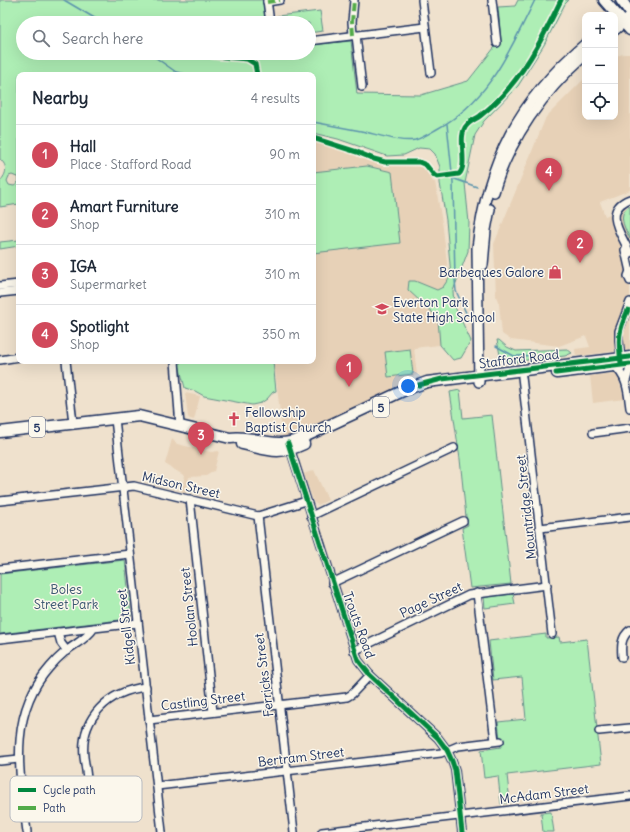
<!DOCTYPE html>
<meta charset="utf-8">
<style>
body{margin:0;font-family:Delius,sans-serif;background:#f2f2f3;color:#1f2937}
.controls{position:absolute;right:12px;top:12px;display:grid;overflow:hidden;border-radius:8px;box-shadow:0 4px 16px #0002}
.controls button{width:36px;height:36px;display:grid;place-items:center;padding:0;border:0;border-bottom:1px solid #e0e1e3;background:#fff;color:#1f2937;font:20px sans-serif}
.you{position:absolute;left:408px;top:386px;width:14px;height:14px;margin:-10px;border:3px solid #fff;border-radius:50%;background:#1a73e8;box-shadow:0 0 0 6px #1a73e833}
.badge{display:grid;place-items:center;width:26px;height:26px;border-radius:50%;background:#d1495b;color:#fff;font-size:13px;font-weight:700}
.pin{position:absolute;translate:-50% -33px;filter:drop-shadow(0 1px 2px #0008)}
.pin::after{content:'';position:absolute;top:21px;width:14px;height:12px;background:inherit;clip-path:polygon(0 0,100% 0,50% 100%)}
.list{margin:0;padding:0;list-style:none}
h2{display:flex;justify-content:space-between;align-items:center;height:52px;margin:0;padding:0 16px;font-size:17px}
h2 small{font-size:13px;font-weight:400;color:#747a83}
.list li{display:grid;grid-template-columns:26px 1fr auto;gap:12px;align-items:center;box-sizing:border-box;height:60px;padding:0 16px;border-top:1px solid #e0e1e3}
.list b{display:block;font-size:15px;white-space:nowrap}
.list p{margin:0;font-size:13px;white-space:nowrap;color:#747a83}
.list em{font-size:13px;font-style:normal;color:#747a83}
.icon{flex:none;width:22px;height:22px;fill:none;stroke:currentColor;stroke-width:2;stroke-linecap:round;stroke-linejoin:round}
.map{position:relative;flex:none;width:630px;height:832px;overflow:hidden}
.search{position:absolute;background:#fff;box-shadow:0 4px 16px #0002;left:16px;top:16px;width:300px;height:44px;display:flex;align-items:center;gap:10px;box-sizing:border-box;padding:0 14px;border-radius:22px;color:#747a83;font-size:15px}
.panel{position:absolute;background:#fff;box-shadow:0 4px 16px #0002;left:16px;top:72px;width:300px;height:292px;border-radius:8px}
.map>svg:first-child{display:block}
.built{fill:#e7d1b7}
.green{fill:#aeeeb5;stroke:#648e8a;fill-rule:evenodd}
.lines{fill:none;stroke-linecap:round;stroke-linejoin:round}
.stream{stroke:#5c94ad;stroke-width:1.5}
.minor-casing{stroke:#1b2f5e;stroke-width:10}
.major-casing{stroke:#1b2f5e;stroke-width:12}
.highway-casing{stroke:#1b2f5e;stroke-width:13}
.minor{stroke:#fbf7ec;stroke-width:7}
.major{stroke:#fbf7ec;stroke-width:9}
.highway{stroke:#fbf7ec;stroke-width:10}
.quiet{stroke:#52ab49;stroke-width:4;stroke-dasharray:8 4;stroke-linecap:butt}
.cycleway-casing{stroke:#fbf7ec;stroke-width:8}
.cycleway{stroke:#00873e;stroke-width:5}
.labels{text-anchor:middle;dominant-baseline:central;stroke-width:3;stroke-linejoin:round;paint-order:stroke}
.shield{fill:#fbf7ec;stroke:#5e6b89;stroke-width:1}
.shield-label{font-size:12px;font-weight:bold;fill:#1b2f5e}
.poi-label{font-size:13px;fill:#1b2f5e;stroke:#fbf7ec;text-anchor:start}
.street-label{font-size:13px;fill:#1b2f5e;stroke:#fbf7ec}
.park-label{font-size:13px;fill:#38556f;stroke:#fbf7ec}
.key{fill:#fbf7ec;stroke:#b8bbc1;stroke-width:1}
.key-label{font-size:11px;fill:#1b2f5e}
</style>
<div class="map">
<svg width="630" height="832" viewBox="0 0 630 832">
<rect width="100%" height="100%" fill="#efe1cd"/>
<filter id="ink" filterUnits="userSpaceOnUse"><feTurbulence type="fractalNoise" baseFrequency=".025" numOctaves="2"/><feDisplacementMap in="SourceGraphic" scale="8" xChannelSelector="R" yChannelSelector="G"/><feConvolveMatrix kernelMatrix="1 2 1 2 8 2 1 2 1" color-interpolation-filters="sRGB"/></filter>
<g filter="url(#ink)">
<g class="built">
<path d="M 624,54 L 630,54 L 630,190 L 600,202 L 605,216 L 630,206 L 630,350 L 576,356 L 575,349 L 590,347 L 586,336 L 559,346 L 511,340 L 502,334 L 499,304 L 496,296 L 494,244 L 546,117 L 585,78 L 585,117 L 615,117 L 615,56 Z"/>
<path d="M 313,142 L 341,149 L 382,166 L 424,167 L 433,182 L 435,182 L 443,228 L 456,343 L 414,348 L 417,375 L 407,378 L 396,388 L 300,434 L 283,439 L 274,361 L 313,361 Z"/>
<path d="M 615,373 L 618,376 L 624,399 L 593,403 L 590,376 Z"/>
<path d="M 185,393 L 200,396 L 194,420 L 190,419 L 188,417 Z"/>
<path d="M 172,439 L 177,444 L 211,452 L 219,451 L 214,471 L 206,476 L 189,477 L 186,493 L 181,491 L 185,476 L 165,464 Z"/>
<path d="M 314,470 L 328,500 L 318,505 L 314,503 L 304,474 Z"/>
</g>
<g class="green">
<path d="M 0,0 L 263,0 L 266,23 L 23,23 L 23,53 L 309,53 L 309,45 L 351,41 L 357,94 L 421,95 L 468,81 L 498,43 L 501,41 L 498,7 L 515,6 L 518,0 L 569,0 L 565,4 L 544,45 L 518,86 L 484,121 L 475,135 L 465,183 L 469,223 L 468,251 L 453,291 L 454,305 L 471,341 L 461,358 L 453,360 L 440,345 L 438,319 L 433,313 L 408,290 L 409,281 L 415,281 L 437,290 L 443,287 L 451,275 L 446,220 L 440,183 L 440,167 L 435,154 L 430,149 L 419,148 L 404,155 L 387,156 L 338,139 L 313,133 L 313,75 L 19,75 L 19,204 L 0,207 L 0,181 C 7,174 8,166 0,159 ZM 12,175 L 17,177 C 19,181 18,184 14,186 L 9,185 L 7,181 L 9,176 Z"/>
<path d="M 320,11 L 323,31 L 309,33 L 309,23 L 278,23 L 277,16 Z"/>
<path d="M 367,166 L 392,172 L 400,243 L 313,253 L 313,172 Z"/>
<path d="M 630,206 L 630,239 C 625,228 616,214 630,206 Z"/>
<path d="M 19,240 L 19,246 L 0,249 L 0,242 Z"/>
<path d="M 497,340 L 499,340 L 507,347 L 516,351 L 567,349 L 572,353 L 565,356 L 527,360 L 511,363 L 501,360 Z"/>
<path d="M 410,349 L 413,374 L 388,377 L 385,352 Z"/>
<path d="M 178,361 L 273,361 L 276,391 L 273,392 L 267,399 L 261,403 L 252,405 L 204,396 L 195,391 L 185,388 Z"/>
<path d="M 460,390 L 463,418 L 492,415 L 511,584 L 470,588 L 462,528 L 468,525 L 466,517 L 460,459 L 450,392 Z"/>
<path d="M 125,560 L 131,616 L 128,619 L 0,634 L 0,574 Z"/>
<path d="M 513,594 L 515,604 L 485,608 L 484,597 Z"/>
<path d="M 546,634 L 546,638 L 559,637 L 560,642 L 587,639 L 601,764 L 507,775 L 510,802 L 501,804 L 498,776 L 484,778 L 481,750 L 501,747 L 498,722 L 526,719 L 522,677 L 493,680 L 489,641 Z"/>
<path d="M 551,812 L 554,832 L 543,832 L 541,813 Z"/>
</g>
<g class="lines">
<g class="stream">
<path d="M 64,0 L 103,23"/>
<path d="M 149,53 L 176,72 L 191,75"/>
<path d="M 313,122 C 329,125 345,128 361,131 C 376,134 401,143 415,140 C 422,138 430,133 437,129 C 489,101 510,50 535,0"/>
<path d="M 447,124 L 453,182 L 455,280 L 456,291 L 467,315"/>
<path d="M 452,178 L 477,187"/>
<path d="M 496,346 L 514,356 L 557,355"/>
</g>
<g class="minor-casing">
<g id="minor">
<path d="M 267,0 L 270,23"/>
<path d="M 422,0 L 431,73"/>
<path d="M 492,0 L 497,43"/>
<path d="M 267,2 L 280,0"/>
<path d="M 353,35 L 352,22 L 354,0"/>
<path d="M 356,35 L 362,87"/>
<path d="M 309,41 L 425,27"/>
<path d="M 630,199 C 601,210 622,235 630,253"/>
<path d="M 625,250 L 630,272"/>
<path d="M 630,271 L 628,276 L 630,281"/>
<path d="M 0,286 L 19,284"/>
<path d="M 0,293 L 19,291"/>
<path d="M 0,360 L 19,357"/>
<path d="M 66,361 L 73,423"/>
<path d="M 175,361 L 180,426"/>
<path d="M 621,361 L 619,340 L 619,331 L 630,302"/>
<path d="M 614,366 C 627,376 628,392 630,408"/>
<path d="M 522,377 L 552,634"/>
<path d="M 626,381 L 630,368"/>
<path d="M 115,419 L 162,832"/>
<path d="M 593,433 L 630,428"/>
<path d="M 289,445 L 358,660 L 370,675 L 438,738 L 447,750 L 452,761 L 455,770 L 462,832"/>
<path d="M 190,499 L 213,712"/>
<path d="M 0,501 L 134,486 L 258,516 L 306,501"/>
<path d="M 258,516 L 294,832"/>
<path d="M 311,516 L 454,448"/>
<path d="M 540,528 L 630,517"/>
<path d="M 0,569 L 130,554"/>
<path d="M 332,583 L 463,521"/>
<path d="M 477,593 L 495,741"/>
<path d="M 58,632 L 61,643 L 67,651"/>
<path d="M 0,639 L 94,628"/>
<path d="M 354,651 L 469,595 L 547,585"/>
<path d="M 622,657 C 621,646 621,637 630,630"/>
<path d="M 149,720 L 347,697 L 352,694 L 370,675"/>
<path d="M 599,731 L 630,728"/>
<path d="M 0,761 L 19,759"/>
<path d="M 157,786 L 441,753 L 458,746 L 500,741"/>
<path d="M 24,802 L 80,795 L 85,794 C 90,787 85,766 84,757 C 80,718 108,691 146,687"/>
<path d="M 27,832 C 20,775 7,716 49,668 C 54,662 60,656 66,651 C 76,643 87,639 94,628 L 138,623"/>
<path d="M 322,832 L 630,796"/>
</g>
</g>
<g class="major-casing">
<g id="major">
<path d="M 615,30 L 630,17"/>
<path d="M 494,192 C 509,139 544,91 585,55"/>
<path d="M 483,265 L 486,230 L 490,209"/>
<path d="M 479,382 L 477,248 C 487,161 519,100 585,44"/>
</g>
</g>
<g class="highway-casing">
<g id="highway">
<path d="M 604,0 L 630,30"/>
<path d="M 621,0 L 630,12"/>
<path d="M 557,373 L 630,364"/>
<path d="M 0,432 L 139,416 L 230,438 C 256,434 272,451 302,438 L 405,390 L 427,382 L 630,357"/>
<path d="M 242,444 C 268,450 279,456 304,444"/>
</g>
</g>
<use href="#minor" class="minor"/>
<use href="#major" class="major"/>
<use href="#highway" class="highway"/>
<g class="quiet">
<path d="M 267,2 L 280,0"/>
<path d="M 353,35 L 352,22 L 354,0"/>
</g>
<g class="cycleway-casing">
<g id="cycleway">
<path d="M 205,53 L 213,56 L 247,59 L 255,64 L 257,75"/>
<path d="M 313,138 L 357,152 L 374,159 L 385,162 L 419,162 L 426,165 L 434,175 L 437,177 L 459,174 C 469,165 456,136 467,125 C 470,121 476,119 480,116 C 490,108 500,99 508,89 C 531,62 546,31 561,0"/>
<path d="M 621,363 C 618,339 618,332 628,310"/>
<path d="M 556,373 L 630,364"/>
<path d="M 411,387 L 442,379 L 630,357"/>
<path d="M 288,443 L 358,660 L 370,675 L 438,738 L 447,750 L 452,761 L 455,770 L 462,832"/>
</g>
</g>
<use href="#cycleway" class="cycleway"/>
</g>
</g>
<defs>
<g id="shop-bare" transform="scale(1.08)"><path d="M-5-2.5h2.3a2.7 3.5 0 0 1 5.4 0H5L5.5 6h-11ZM-1.5-2.5h3a1.5 2.3 0 0 0-3 0Z" fill="#d1495b" stroke="#fbf7ec" stroke-width="2.5" paint-order="stroke"/></g>
<g id="school-bare" transform="scale(1.08)"><path d="M0-5L7-2L0 1L-7-2ZM-4 1L0 2.5L4 1V4Q0 6-4 4Z" fill="#d1495b" stroke="#fbf7ec" stroke-width="2.5" paint-order="stroke"/></g>
<g id="church-bare" transform="scale(1.08)"><path d="M-1.2-6h2.4v3.5h3.3v2.4h-3.3V6h-2.4V-.1h-3.3v-2.4h3.3Z" fill="#d1495b" stroke="#fbf7ec" stroke-width="2.5" paint-order="stroke"/></g>
</defs>
<g fill-rule="evenodd">
<use href="#shop-bare" x="555" y="272"/>
<use href="#school-bare" x="382" y="309"/>
<use href="#church-bare" x="234" y="419"/>
</g>
<g class="labels">
<g class="shield">
<rect x="373" y="397" width="16" height="20" rx="3"/>
<rect x="29" y="417" width="16" height="20" rx="3"/>
</g>
<g class="shield-label">
<text x="381" y="407">5</text>
<text x="37" y="427">5</text>
</g>
<g class="poi-label">
<text x="544" y="272" text-anchor="end">Barbeques Galore</text>
<text x="393" y="302">Everton Park<tspan x="393" dy="15">State High School</tspan></text>
<text x="245" y="412">Fellowship<tspan x="245" dy="15">Baptist Church</tspan></text>
</g>
<g class="street-label">
<text transform="translate(519 359) rotate(-7)">Stafford Road</text>
<text transform="translate(181 485) rotate(13)">Midson Street</text>
<text transform="translate(526 507) rotate(-96)">Mountridge Street</text>
<text transform="translate(431 600) rotate(-25)">Page Street</text>
<text transform="translate(189 607) rotate(-96)">Hoolan Street</text>
<text transform="translate(359 625) rotate(70)">Trouts Road</text>
<text transform="translate(126 627) rotate(-97)">Kidgell Street</text>
<text transform="translate(264 675) rotate(-97)">Ferricks Street</text>
<text transform="translate(203 701) rotate(-7)">Castling Street</text>
<text transform="translate(301 757) rotate(-7)">Bertram Street</text>
<text transform="translate(544 794) rotate(-7)">McAdam Street</text>
</g>
<g class="park-label">
<text x="66" y="589">Boles<tspan x="66" dy="15">Street Park</tspan></text>
</g>
</g>
<rect x="10" y="776" width="132" height="46" rx="6" class="key"/>
<rect x="18" y="788" width="18" height="4" fill="#00873e"/>
<rect x="18" y="806" width="18" height="4" fill="#52ab49"/>
<g class="key-label">
<text x="43" y="794">Cycle path</text>
<text x="43" y="812">Path</text>
</g>
</svg>
<div class="controls">
<button>+</button>
<button>−</button>
<button><svg class="icon" aria-label="locate" viewBox="0 0 24 24"><circle cx="12" cy="12" r="6"/><path d="M12 2v4M12 18v4M2 12h4M18 12h4"/></svg></button>
</div>
<div class="you"></div>
<div class="pin badge" style="left:349px;top:387px">1</div>
<div class="pin badge" style="left:580px;top:263px">2</div>
<div class="pin badge" style="left:201px;top:455px">3</div>
<div class="pin badge" style="left:549px;top:191px">4</div>
<div class="search"><svg class="icon" aria-label="search" viewBox="0 0 24 24"><circle cx="10" cy="10" r="6"/><path d="M15 15l6 6"/></svg>Search here</div>
<section class="panel">
<h2>Nearby<small>4 results</small></h2>
<ul class="list">
<li><span class="badge">1</span><div><b>Hall</b><p>Place · Stafford Road</p></div><em>90 m</em></li>
<li><span class="badge">2</span><div><b>Amart Furniture</b><p>Shop</p></div><em>310 m</em></li>
<li><span class="badge">3</span><div><b>IGA</b><p>Supermarket</p></div><em>310 m</em></li>
<li><span class="badge">4</span><div><b>Spotlight</b><p>Shop</p></div><em>350 m</em></li>
</ul>
</section>
</div>
